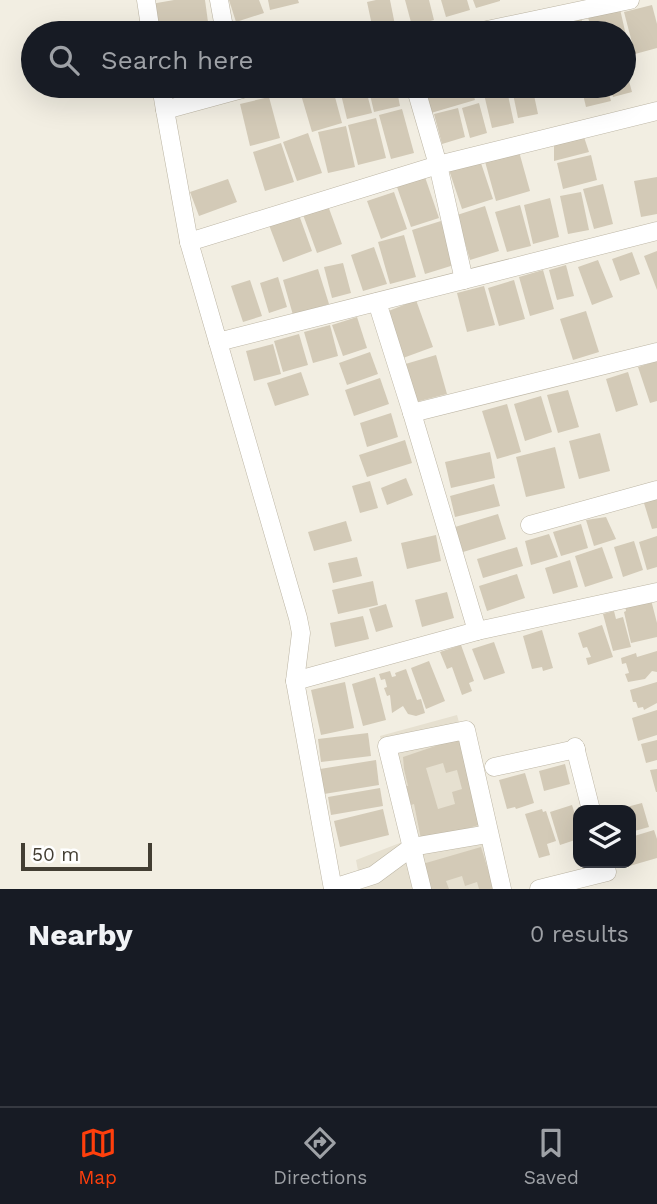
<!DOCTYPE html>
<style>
body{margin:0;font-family:"Work Sans",sans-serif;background:#20242c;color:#f1f3f6}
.controls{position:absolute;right:21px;bottom:21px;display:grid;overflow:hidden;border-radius:14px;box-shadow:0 7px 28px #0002}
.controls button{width:63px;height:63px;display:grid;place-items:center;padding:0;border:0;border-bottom:2px solid #363941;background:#171b24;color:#f1f3f6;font:35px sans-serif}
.scale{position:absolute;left:21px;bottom:18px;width:131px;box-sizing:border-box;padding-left:7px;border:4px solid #433e33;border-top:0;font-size:19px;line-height:24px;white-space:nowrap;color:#433e33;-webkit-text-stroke:5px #fff;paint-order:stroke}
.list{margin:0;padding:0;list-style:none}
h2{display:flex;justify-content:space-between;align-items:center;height:91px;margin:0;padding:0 28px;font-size:30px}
h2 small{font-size:23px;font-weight:400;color:#9ea1a6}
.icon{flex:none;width:38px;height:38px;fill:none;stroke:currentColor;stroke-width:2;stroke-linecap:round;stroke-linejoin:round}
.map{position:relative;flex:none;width:657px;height:889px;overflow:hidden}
.search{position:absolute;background:#171b24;box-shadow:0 7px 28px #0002;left:21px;right:21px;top:21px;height:77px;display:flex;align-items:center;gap:18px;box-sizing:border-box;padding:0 24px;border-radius:38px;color:#9ea1a6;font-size:26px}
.sheet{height:217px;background:#171b24}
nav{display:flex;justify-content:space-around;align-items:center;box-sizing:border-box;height:98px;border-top:2px solid #363941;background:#171b24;font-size:19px;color:#9ea1a6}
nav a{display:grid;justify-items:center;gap:4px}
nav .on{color:#ff3f0c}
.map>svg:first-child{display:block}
.residential{fill:#e6e0d0}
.building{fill:#d3cab7;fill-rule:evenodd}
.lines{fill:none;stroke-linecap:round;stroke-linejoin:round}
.minor-casing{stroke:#bdb6a5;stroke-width:19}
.minor{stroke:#fff;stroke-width:18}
</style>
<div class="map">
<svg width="657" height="889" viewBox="0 0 657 889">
<rect width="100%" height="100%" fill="#f2eee2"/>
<path class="residential" d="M 457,715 L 505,889 L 354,889 L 361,886 L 356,860 L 405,841 L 380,736 Z"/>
<g class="building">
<path d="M 174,0 L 205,0 L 208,22 L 155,30 L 151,4 Z"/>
<path d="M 229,0 L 259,0 L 264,13 L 236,22 Z"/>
<path d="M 268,0 L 298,0 L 299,3 L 270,10 Z"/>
<path d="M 376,0 L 390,0 L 395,25 L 373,30 L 367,2 Z"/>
<path d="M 405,0 L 429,0 L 434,20 L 412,26 Z"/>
<path d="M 441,0 L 467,0 L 470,10 L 446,17 Z"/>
<path d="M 473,0 L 500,0 L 500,1 L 476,8 Z"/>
<path d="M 652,5 L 657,24 L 657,48 L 635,54 L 624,12 Z"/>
<path d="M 620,9 L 627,40 L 624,41 L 624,33 L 592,33 L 588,17 Z"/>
<path d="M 580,13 L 585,33 L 562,33 L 558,19 Z"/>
<path d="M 549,23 L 552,33 L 527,33 L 526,29 Z"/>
<path d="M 624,63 L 632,92 L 613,97 L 610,86 L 624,86 Z"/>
<path d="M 305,86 L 332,86 L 342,123 L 312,132 L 299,88 Z"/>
<path d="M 339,86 L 365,86 L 372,113 L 347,119 Z"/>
<path d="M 368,86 L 396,86 L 400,106 L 374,112 Z"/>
<path d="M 427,86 L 471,86 L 475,100 L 431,113 L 424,87 Z"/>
<path d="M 506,86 L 514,123 L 492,128 L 483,90 Z"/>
<path d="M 525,86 L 532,86 L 538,114 L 518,118 L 512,89 Z"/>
<path d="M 581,86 L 607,86 L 611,101 L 586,107 Z"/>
<path d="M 269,97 L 280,138 L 250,146 L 240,104 Z"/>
<path d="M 479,103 L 487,133 L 470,138 L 462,108 Z"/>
<path d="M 458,108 L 465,137 L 442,144 L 434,114 Z"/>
<path d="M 402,109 L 414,153 L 391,159 L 379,115 Z"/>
<path d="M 376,118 L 386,158 L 358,165 L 348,125 Z"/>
<path d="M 346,126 L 355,167 L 328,173 L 318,132 Z"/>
<path d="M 308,133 L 322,173 L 297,181 L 283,142 Z"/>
<path d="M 583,134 L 589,152 L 554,161 L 554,144 Z"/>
<path d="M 281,143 L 294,182 L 265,191 L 253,152 Z"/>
<path d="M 518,148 L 530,191 L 496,201 L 484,158 Z"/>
<path d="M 591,155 L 597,180 L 563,189 L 557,163 Z"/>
<path d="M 480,160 L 493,199 L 462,209 L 449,170 Z"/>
<path d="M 425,177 L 439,218 L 411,227 L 397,187 Z"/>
<path d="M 657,177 L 657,214 L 641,217 L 634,181 Z"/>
<path d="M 228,179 L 237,202 L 199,216 L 190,192 Z"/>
<path d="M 603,184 L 613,224 L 594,229 L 583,189 Z"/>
<path d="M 394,192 L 407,229 L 381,239 L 367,201 Z"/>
<path d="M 581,192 L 589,230 L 568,234 L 560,196 Z"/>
<path d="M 550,198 L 559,237 L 533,244 L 524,205 Z"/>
<path d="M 327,203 L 342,244 L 317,253 L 302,212 Z"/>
<path d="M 520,205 L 531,246 L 507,252 L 495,212 Z"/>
<path d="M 485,206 L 499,251 L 470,260 L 457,215 Z"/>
<path d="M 299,215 L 312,251 L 283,262 L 269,225 Z"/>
<path d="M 441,221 L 454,265 L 425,274 L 412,230 Z"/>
<path d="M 404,235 L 416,277 L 390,284 L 378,242 Z"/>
<path d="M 374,247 L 387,284 L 363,291 L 351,255 Z"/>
<path d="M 657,251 L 657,290 L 644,256 Z"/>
<path d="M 632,252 L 640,274 L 620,281 L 612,259 Z"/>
<path d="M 598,260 L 613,297 L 592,305 L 578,267 Z"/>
<path d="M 343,263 L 351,293 L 332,298 L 324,267 Z"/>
<path d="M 566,265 L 574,296 L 557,300 L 549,270 Z"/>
<path d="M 318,269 L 329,304 L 293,315 L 283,280 Z"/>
<path d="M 543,270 L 554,309 L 530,316 L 519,277 Z"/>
<path d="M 278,277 L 287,307 L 269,313 L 260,283 Z"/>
<path d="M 250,280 L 262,316 L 243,322 L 231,286 Z"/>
<path d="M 514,280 L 525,319 L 499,326 L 488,288 Z"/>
<path d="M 484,286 L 495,325 L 467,332 L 457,293 Z"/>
<path d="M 416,300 L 433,347 L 403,358 L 386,312 Z"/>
<path d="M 586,311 L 599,352 L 573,360 L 560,319 Z"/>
<path d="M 357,317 L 367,348 L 343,356 L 332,325 Z"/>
<path d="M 330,325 L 338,356 L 313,363 L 304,332 Z"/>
<path d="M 299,334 L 308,365 L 283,372 L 274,341 Z"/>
<path d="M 273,344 L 281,374 L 254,381 L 246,351 Z"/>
<path d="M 370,352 L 378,374 L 347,385 L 339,363 Z"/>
<path d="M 436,355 L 447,394 L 412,403 L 402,365 Z"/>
<path d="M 657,361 L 657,401 L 650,403 L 638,367 Z"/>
<path d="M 301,372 L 309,395 L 275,406 L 267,383 Z"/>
<path d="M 628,372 L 638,405 L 616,412 L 606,379 Z"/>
<path d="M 380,378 L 389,404 L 354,416 L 345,390 Z"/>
<path d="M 568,390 L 579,427 L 558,433 L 547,395 Z"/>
<path d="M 541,396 L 552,432 L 525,441 L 514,404 Z"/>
<path d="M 507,404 L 521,452 L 497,459 L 482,411 Z"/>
<path d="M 391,413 L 398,437 L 367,447 L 360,423 Z"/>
<path d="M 600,433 L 610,471 L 579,479 L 569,441 Z"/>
<path d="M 405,440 L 412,463 L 367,477 L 359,455 Z"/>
<path d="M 555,447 L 565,488 L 526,497 L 516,457 Z"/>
<path d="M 490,452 L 495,478 L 451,488 L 445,462 Z"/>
<path d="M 406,478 L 413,495 L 387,505 L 381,488 Z"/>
<path d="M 370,481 L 378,508 L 360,513 L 352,486 Z"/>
<path d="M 494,484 L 500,506 L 455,517 L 450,496 Z"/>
<path d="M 657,497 L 657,528 L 652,529 L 643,500 Z"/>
<path d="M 498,514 L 506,539 L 463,552 L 455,527 Z"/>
<path d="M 606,517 L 616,539 L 594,546 L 586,520 Z"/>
<path d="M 346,521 L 352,541 L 314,551 L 308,532 Z"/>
<path d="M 581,524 L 588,548 L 561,556 L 553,532 Z"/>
<path d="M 549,534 L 558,557 L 531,565 L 525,541 Z"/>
<path d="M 436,535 L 441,561 L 407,569 L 401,543 Z"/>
<path d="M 657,536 L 657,567 L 647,570 L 639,542 Z"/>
<path d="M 634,541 L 643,570 L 623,577 L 614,547 Z"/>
<path d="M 517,547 L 523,566 L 483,578 L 477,559 Z"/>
<path d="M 602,547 L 613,578 L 585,587 L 575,556 Z"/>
<path d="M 357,557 L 362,576 L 333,583 L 328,563 Z"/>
<path d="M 570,560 L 578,587 L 553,594 L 545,568 Z"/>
<path d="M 517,574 L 525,598 L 487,611 L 479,586 Z"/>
<path d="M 373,581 L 378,605 L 338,614 L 332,590 Z"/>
<path d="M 447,592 L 454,618 L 422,627 L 415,600 Z"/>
<path d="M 650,596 L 657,623 L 657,637 L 631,643 L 624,612 L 626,611 L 625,605 Z"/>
<path d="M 386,604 L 393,627 L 376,632 L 369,609 Z"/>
<path d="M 614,611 L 616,619 L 623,617 L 631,647 L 613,651 L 603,614 Z"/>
<path d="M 363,616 L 369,639 L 335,647 L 330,623 Z"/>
<path d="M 602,625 L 613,657 L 588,665 L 586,658 L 591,657 L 587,647 L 583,648 L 578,633 Z"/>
<path d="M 542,630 L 553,668 L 543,671 L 542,667 L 532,669 L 523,636 Z"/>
<path d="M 494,642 L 505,673 L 484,680 L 472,649 Z"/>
<path d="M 461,645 L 474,681 L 469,683 L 472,691 L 462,695 L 452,667 L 447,669 L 440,652 Z"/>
<path d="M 657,651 L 657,672 L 652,671 L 645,679 L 628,682 L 625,674 L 629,673 L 626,663 L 622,664 L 621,658 L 636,653 L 637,657 Z"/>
<path d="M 429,661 L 445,701 L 426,709 L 411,668 Z"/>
<path d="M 406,669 L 417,700 L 421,699 L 425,713 L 416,716 L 408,714 L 403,706 L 392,713 L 390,695 L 387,696 L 384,688 L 387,687 L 385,679 L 381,680 L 379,674 L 390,671 L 392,677 L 396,676 L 395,673 Z"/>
<path d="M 375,677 L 386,720 L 363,726 L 352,684 Z"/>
<path d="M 345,682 L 354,728 L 321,735 L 311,690 Z"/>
<path d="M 657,682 L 657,703 L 644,710 L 643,707 L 638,708 L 636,702 L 633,702 L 630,690 Z"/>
<path d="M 657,710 L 657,735 L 638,741 L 632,718 Z"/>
<path d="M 368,733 L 371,756 L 321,762 L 318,739 Z"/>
<path d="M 459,738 L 482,824 L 439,837 L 421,839 L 414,804 L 411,805 L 406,786 L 408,786 L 404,769 L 403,757 ZM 443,763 L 446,773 L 457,770 L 462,789 L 452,792 L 455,804 L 438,809 L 426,768 Z"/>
<path d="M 657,740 L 657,760 L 646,763 L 641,744 Z"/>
<path d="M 376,760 L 379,785 L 324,794 L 320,769 Z"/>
<path d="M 565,764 L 570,784 L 544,791 L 539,771 Z"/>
<path d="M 657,769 L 657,792 L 656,792 L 650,770 Z"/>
<path d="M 525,773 L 534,803 L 516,809 L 515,807 L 507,809 L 499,780 Z"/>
<path d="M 380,788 L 383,806 L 331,815 L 328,797 Z"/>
<path d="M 642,803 L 649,827 L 631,832 L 631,810 L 619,809 Z"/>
<path d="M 572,805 L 578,824 L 578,839 L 560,845 L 550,812 Z"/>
<path d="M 383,809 L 389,835 L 340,847 L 334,821 Z"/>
<path d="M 542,809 L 543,812 L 546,811 L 556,841 L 547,844 L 550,855 L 539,858 L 525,814 Z"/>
<path d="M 654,830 L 657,839 L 657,858 L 626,867 L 624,863 L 631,863 L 631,837 Z"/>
<path d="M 481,847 L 494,889 L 479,889 L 477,882 L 465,886 L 462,876 L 446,881 L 449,889 L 424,889 L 419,865 Z"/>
</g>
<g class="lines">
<g class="minor-casing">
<g id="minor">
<path d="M 146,0 L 151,33"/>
<path d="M 219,0 L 225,33"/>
<path d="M 473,33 L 630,0"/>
<path d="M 161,86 L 165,110 L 253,86"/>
<path d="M 415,86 L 438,165 L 464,280"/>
<path d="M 165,110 L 189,242 L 218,342 L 657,231"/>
<path d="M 189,242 L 438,165 L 657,111"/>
<path d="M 377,302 L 412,413"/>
<path d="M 218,342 L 298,618 L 301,633 L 295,681 L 333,889"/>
<path d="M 657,352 L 412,413 L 477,631 L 657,592"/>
<path d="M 530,525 L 657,490"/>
<path d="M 295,681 L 477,631"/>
<path d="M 575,747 L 591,810"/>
<path d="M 494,767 L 576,749"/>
<path d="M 333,888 L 374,875 L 412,847 L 488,834"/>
<path d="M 422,889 L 387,746 L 466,730 L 502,889"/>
<path d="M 539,889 L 607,872"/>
</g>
</g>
<use href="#minor" class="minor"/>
</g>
</svg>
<div class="controls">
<button><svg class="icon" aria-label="layers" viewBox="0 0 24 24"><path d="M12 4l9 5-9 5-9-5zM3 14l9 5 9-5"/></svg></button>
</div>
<div class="scale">50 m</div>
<div class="search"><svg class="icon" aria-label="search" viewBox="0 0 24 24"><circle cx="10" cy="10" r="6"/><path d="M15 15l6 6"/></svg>Search here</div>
</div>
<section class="sheet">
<h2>Nearby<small>0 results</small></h2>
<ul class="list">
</ul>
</section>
<nav>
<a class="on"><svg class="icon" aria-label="map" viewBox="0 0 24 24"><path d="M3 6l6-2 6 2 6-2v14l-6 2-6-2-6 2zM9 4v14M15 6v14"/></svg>Map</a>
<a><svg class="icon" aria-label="directions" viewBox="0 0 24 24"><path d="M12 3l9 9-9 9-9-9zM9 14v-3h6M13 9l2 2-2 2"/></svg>Directions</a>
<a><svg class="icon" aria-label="saved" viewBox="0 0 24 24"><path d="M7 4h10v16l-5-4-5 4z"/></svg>Saved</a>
</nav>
